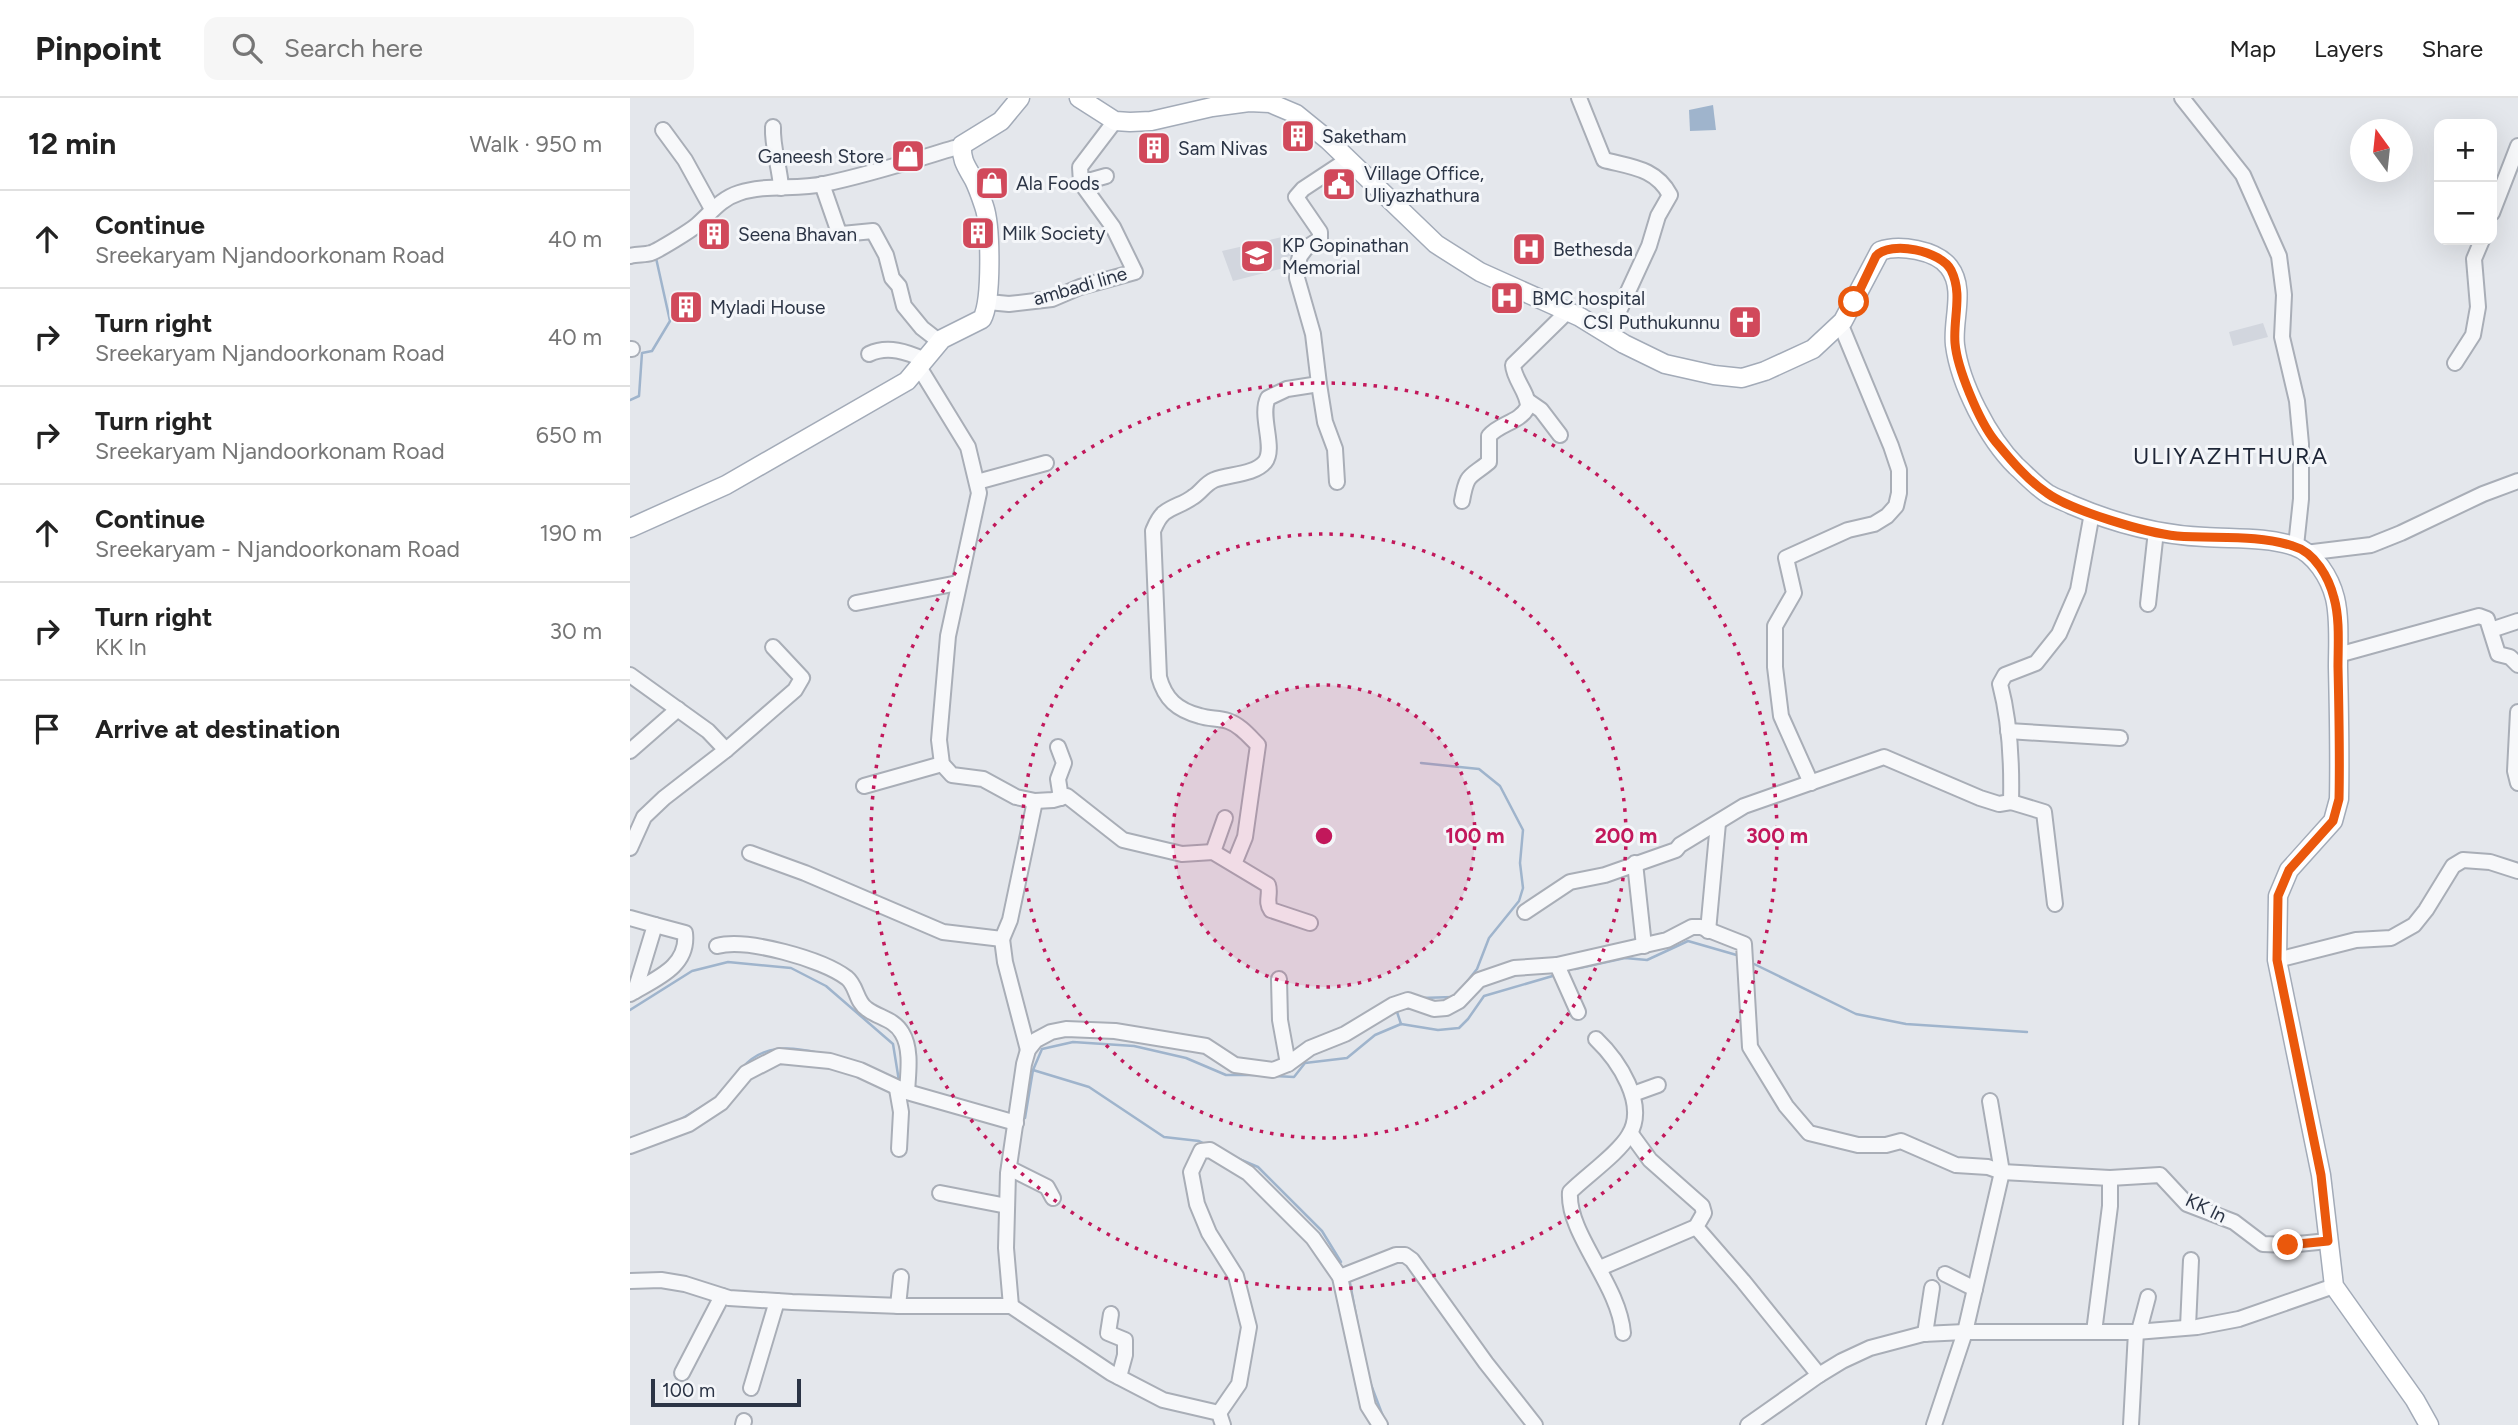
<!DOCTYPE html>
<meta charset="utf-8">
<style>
body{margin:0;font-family:Figtree,sans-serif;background:#f6f6f6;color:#222}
.controls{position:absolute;right:21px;top:21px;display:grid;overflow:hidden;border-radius:14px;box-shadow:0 7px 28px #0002}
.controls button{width:63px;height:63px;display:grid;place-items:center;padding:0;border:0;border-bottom:2px solid #e0e0e0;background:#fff;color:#222;font:35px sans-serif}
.compass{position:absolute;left:1720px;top:21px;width:63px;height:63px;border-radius:50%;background:#fff;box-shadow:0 7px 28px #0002;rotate:345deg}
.scale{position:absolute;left:21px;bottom:18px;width:150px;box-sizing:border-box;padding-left:7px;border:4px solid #2b3445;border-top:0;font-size:19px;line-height:24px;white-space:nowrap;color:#2b3445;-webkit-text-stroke:5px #f4f6f9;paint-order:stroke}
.stop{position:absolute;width:21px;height:21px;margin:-16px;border:5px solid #ea580c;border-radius:50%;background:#fff}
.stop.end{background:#ea580c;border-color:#fff;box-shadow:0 2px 7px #0008}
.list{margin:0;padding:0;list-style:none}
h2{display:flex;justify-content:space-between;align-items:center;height:91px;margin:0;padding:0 28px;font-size:30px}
h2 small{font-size:23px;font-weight:400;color:#767676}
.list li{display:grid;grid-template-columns:46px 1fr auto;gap:21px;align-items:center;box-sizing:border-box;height:98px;padding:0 28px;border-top:2px solid #e0e0e0}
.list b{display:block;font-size:26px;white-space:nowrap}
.list p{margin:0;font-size:23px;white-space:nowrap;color:#767676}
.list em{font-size:23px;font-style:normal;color:#767676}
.icon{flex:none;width:38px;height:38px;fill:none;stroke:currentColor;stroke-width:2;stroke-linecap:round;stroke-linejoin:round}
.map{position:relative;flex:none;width:1888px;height:1327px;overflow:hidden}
header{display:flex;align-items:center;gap:42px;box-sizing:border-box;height:98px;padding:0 35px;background:#fff;border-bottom:2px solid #e0e0e0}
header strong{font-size:33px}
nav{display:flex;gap:38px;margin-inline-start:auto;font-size:24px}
.search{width:490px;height:63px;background:#f6f6f6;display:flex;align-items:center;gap:18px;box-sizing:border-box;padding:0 24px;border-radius:14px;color:#767676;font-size:26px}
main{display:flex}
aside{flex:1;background:#fff}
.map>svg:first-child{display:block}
.built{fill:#d2d6de}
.water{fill:#9fb4cc}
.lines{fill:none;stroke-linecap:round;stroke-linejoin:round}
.stream{stroke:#9fb4cc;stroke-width:2.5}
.minor-casing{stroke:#a9aeb7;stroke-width:18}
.major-casing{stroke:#a3abb8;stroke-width:21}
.minor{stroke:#f7f8fa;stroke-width:14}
.major{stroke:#fff;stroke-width:18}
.route{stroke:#ea580c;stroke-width:9}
.ring{fill:none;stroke:#c2185b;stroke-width:3.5;stroke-dasharray:3.5 7}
.labels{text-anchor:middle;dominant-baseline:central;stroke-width:6;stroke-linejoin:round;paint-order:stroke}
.poi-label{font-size:19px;fill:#2b3445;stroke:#f4f6f9;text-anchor:start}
.street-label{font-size:19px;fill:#2b3445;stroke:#f4f6f9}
.quarter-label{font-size:23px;letter-spacing:2px;fill:#1d2536;stroke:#f4f6f9}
.centre{fill:#c2185b;stroke:#f4f6f9;stroke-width:3.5}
.ring-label{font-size:21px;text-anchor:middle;font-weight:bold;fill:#c2185b;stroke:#f4f6f9;stroke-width:6;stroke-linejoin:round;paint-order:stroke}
</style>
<header>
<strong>Pinpoint</strong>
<div class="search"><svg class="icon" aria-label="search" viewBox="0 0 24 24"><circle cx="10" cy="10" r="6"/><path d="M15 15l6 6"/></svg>Search here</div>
<nav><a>Map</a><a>Layers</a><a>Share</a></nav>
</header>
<main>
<aside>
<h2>12 min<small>Walk · 950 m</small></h2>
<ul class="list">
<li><svg class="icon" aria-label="ahead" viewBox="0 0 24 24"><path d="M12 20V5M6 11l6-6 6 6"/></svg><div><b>Continue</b><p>Sreekaryam Njandoorkonam Road</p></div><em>40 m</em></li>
<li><svg class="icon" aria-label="right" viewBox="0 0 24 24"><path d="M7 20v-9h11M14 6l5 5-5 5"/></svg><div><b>Turn right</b><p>Sreekaryam Njandoorkonam Road</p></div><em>40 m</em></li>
<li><svg class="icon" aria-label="right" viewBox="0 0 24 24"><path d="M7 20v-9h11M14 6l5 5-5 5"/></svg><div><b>Turn right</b><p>Sreekaryam Njandoorkonam Road</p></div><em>650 m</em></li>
<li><svg class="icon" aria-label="ahead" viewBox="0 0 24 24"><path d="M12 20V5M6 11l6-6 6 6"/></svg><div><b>Continue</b><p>Sreekaryam - Njandoorkonam Road</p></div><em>190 m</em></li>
<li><svg class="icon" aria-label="right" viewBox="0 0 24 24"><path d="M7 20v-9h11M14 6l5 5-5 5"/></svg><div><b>Turn right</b><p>KK ln</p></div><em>30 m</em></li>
<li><svg class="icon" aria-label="arrive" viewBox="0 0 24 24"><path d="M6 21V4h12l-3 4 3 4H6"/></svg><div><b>Arrive at destination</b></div></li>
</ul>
</aside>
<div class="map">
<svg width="1888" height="1327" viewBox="0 0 1888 1327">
<rect width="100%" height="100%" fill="#e4e7ec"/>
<g class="built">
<path d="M 661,137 L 665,156 L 654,160 L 658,169 L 603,183 L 592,153 Z"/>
<path d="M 1633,225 L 1638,239 L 1603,248 L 1599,234 Z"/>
</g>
<path class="water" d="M 1083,7 L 1086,32 L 1060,33 L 1059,12 Z"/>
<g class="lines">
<g class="stream">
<path d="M 0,302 L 9,298 L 12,255 L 22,253 L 40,223 L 26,160"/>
<path d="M 791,665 L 849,671 L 870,688 L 893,732 L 890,765 L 893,790 L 889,803 L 859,840 L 847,871 L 828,895"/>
<path d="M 1122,865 L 1226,916 L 1276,926 L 1397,934"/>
<path d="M 945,871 L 995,860 L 1017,862 L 1058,843 L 1110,858"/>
<path d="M 791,900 L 823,899"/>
<path d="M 0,912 L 62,873 L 98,864 L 161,870 L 196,888 L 263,946 L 269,983"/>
<path d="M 767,914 L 771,926"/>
<path d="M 112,970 C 133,946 160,948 189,955"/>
<path d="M 403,972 L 459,989 L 534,1039 L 569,1043 L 577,1047"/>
<path d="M 645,978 L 664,979 L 675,965 L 717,960 L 745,937 L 771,926 L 808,932 L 829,930 L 838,921 L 854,898 L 926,877"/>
<path d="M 395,1020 L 403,972 L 412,951 L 443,944 L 504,948 L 556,960 L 596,977 L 632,977"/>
<path d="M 48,1023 L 78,1005"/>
<path d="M 602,1058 L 628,1069 L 692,1133 L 711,1164"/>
<path d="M 720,1185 L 731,1244"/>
<path d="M 740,1284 L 754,1321"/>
</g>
<g class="minor-casing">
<g id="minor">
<path d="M 949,0 L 974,62 C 1001,69 1026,70 1040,97 L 1028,118 L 1019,148 L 978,237"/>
<path d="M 1552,0 L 1613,77 L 1649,158 L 1654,197 L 1652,239 L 1667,303 L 1671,346 L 1671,401 L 1666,448"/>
<path d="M 143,29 C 142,50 150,69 151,90"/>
<path d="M 33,32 L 55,62 L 82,111"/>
<path d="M 476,78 L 451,85 L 450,69 L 485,23"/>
<path d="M 192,86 L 208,132 L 212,136 L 243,133 L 256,157 L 262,180 L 269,188 L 274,208 L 292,230 L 310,244"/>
<path d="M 1862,115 L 1888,48"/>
<path d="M 0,158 C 7,156 15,157 21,155 C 29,152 60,133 67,127 C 81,115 90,101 109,95 C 136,86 166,92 194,86 C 238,77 281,63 324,50 L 331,52"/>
<path d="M 358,204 L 379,206 L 422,201 L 450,189 L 505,174 L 483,129 L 451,85"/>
<path d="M 0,251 L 2,251"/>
<path d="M 239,256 C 258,247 277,254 295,262"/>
<path d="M 1825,265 L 1843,237 L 1848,209 L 1844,161 L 1852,142"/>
<path d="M 898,303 L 911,312 L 930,337"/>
<path d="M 347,384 L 416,365"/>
<path d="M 707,384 L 705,351 L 695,324 L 689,286 L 683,236 L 667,180 L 667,170 L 670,158 L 676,150 L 690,141 L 690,134 L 666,99 L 673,91 L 717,62"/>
<path d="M 832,403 C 837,374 840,380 859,364 L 859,338 C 870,325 889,325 898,309 C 898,294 884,282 883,267 L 937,214"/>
<path d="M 1675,455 L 1741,447 L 1771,435 L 1853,396 L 1888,383"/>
<path d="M 226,505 L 328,485"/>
<path d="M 1518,506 L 1526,433"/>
<path d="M 1861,532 L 1888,523"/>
<path d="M 1708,557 L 1849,518 L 1857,521 L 1868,556 L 1880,559 L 1888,567"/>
<path d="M 0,577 L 78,633 L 96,652 L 34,700 L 14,719 L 0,750"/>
<path d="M 1888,614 L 1885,673 L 1888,685"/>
<path d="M 1378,633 L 1490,640"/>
<path d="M 428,649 L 434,665 L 428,681 L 431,700"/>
<path d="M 96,652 L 165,592 L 172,580 L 143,549"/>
<path d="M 0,653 L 48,611"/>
<path d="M 1181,685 L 1151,618 L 1145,569 L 1145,528 L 1164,495 L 1156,460 L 1218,432 L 1244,426 L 1257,418 L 1266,408 L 1269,395 L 1269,372 L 1261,348 L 1210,225"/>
<path d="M 234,688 L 312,666"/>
<path d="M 405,703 L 423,702 L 437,698 L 493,742 L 552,756 L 583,754 L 638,787 C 641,796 635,804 641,812 L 680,825"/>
<path d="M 1381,704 L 1414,714 L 1425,806"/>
<path d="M 583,754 L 595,720"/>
<path d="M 120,755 L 175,775 L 313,834 L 372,841 L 380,822 L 405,703 L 386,699 L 353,681 L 322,677 L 312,666 L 309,642 L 318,538 L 349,395 L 338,349 L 289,269"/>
<path d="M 1005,765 L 1014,848"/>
<path d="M 604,766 L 615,739 L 628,647 C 619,638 610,627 598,623 C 589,620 579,621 570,618 C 547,612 535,601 529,579 L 523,433 C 526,426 528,420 534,415 C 543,408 554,406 563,399 C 571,394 575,386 584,382 C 599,376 624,377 635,364 C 646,350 629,318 638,300 L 657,291 L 689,286"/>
<path d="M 895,814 L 940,784 L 975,777 L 1046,752 L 1050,747 L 1114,708 L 1254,659 L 1350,700 L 1369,706 L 1381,704 C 1382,664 1380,624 1370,586 L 1375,577 L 1406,565 L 1429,536 L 1448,492 L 1462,415"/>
<path d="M 0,820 L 25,827 L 5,893"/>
<path d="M 1078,833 L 1088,725"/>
<path d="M 372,841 L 375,864 L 398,952"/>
<path d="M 1647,862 L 1726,842 L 1761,840 L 1784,827 L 1796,812 L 1823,768 L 1833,762 L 1860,764 L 1888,773"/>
<path d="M 927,867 L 948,914"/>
<path d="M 649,881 L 650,922 L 658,966"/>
<path d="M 0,896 C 25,881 59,869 55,835 L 25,827"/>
<path d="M 966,941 C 988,962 1018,1006 999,1037 C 989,1055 956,1078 940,1094 C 937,1136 989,1186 993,1235"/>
<path d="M 267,991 L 271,1014 L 269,1051"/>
<path d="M 277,994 L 386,1025"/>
<path d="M 1003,996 L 1028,987"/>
<path d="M 0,1048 L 59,1026 L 91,1005 L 116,975 L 149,958 L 200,963 L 230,972 L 277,994 C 278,976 282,951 272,935 C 264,921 249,920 237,911 C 226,904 227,888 217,880 C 192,861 117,840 87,848"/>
<path d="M 379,1070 L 417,1089 L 423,1100"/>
<path d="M 310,1095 L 377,1108"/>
<path d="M 1066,1129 L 1113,1183 L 1189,1277 L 1118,1327"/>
<path d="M 970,1170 L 1066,1129 L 1074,1115 L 1072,1108 L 1020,1062 L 1001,1036"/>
<path d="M 1315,1176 L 1345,1191"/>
<path d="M 710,1179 L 766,1157 L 775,1157 L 782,1162 L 856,1265 L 905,1327"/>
<path d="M 0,1183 L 31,1182 L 55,1186 L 99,1200 L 162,1204 L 271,1208 L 381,1208 L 481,1275 L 533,1302 L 589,1315 L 593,1327"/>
<path d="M 268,1208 L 271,1179"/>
<path d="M 381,1208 L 376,1150 L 378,1075 L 394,966 L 398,952 L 406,942 L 421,934 L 436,931 L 485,933 L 576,948 L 605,967 L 643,972 L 658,966 L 680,950 L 715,936 L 763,907 L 778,902 L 804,911 L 816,910 L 829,903 L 849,882 L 884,870 L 927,867 L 1037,842 L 1062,829 L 1071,829 L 1114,846 L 1120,949 L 1156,1008 L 1179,1035 L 1228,1047 L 1256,1047 L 1271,1043 L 1326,1067 L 1358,1069 L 1372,1074 L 1480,1080 L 1530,1077 L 1557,1106 L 1604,1124 L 1633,1146 L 1658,1147 L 1698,1143"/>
<path d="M 481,1216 L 478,1235 L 495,1242 L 495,1257 L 489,1279"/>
<path d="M 1558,1229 L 1561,1162"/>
<path d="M 1509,1233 L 1518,1199"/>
<path d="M 1464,1234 L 1480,1108 L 1480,1080"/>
<path d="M 1295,1236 L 1302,1190"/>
<path d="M 52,1275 L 92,1198"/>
<path d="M 1189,1277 L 1212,1263 L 1240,1250 L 1293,1236 L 1335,1234 L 1506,1234 L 1567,1229 L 1609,1221 L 1704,1188"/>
<path d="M 121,1290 L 147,1203"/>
<path d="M 589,1315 L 609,1286 L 619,1229 L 606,1178 L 579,1135 L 567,1106 L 561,1074 L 571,1053 L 580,1052 L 618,1075 L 683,1140 L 710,1179 L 738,1308 L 750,1327"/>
<path d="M 113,1327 L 114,1323"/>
<path d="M 1304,1327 L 1335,1234 L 1372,1074 L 1360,1003"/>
<path d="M 1501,1327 L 1506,1234"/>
</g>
</g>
<g class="major-casing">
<g id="major">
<path d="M 449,0 L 485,23 L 500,24 L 521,23 L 582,9 L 619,4 L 640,5 L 666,16 L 698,42 L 806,146 L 850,174 L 950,219 L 994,246 L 1035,266 L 1084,277 L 1112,280 L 1135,273 L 1183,251 L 1213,223 L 1250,153 C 1269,146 1306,152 1319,169 C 1336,191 1322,222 1325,247 C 1330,286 1358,340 1386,368 C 1396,377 1407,389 1418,396 C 1425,400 1434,403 1442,407 C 1484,425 1529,437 1575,439 C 1603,441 1637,439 1664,448 C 1685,455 1700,480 1705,500 C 1710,521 1708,547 1708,569 C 1709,613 1710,657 1709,701 L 1703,723 L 1659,772 L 1648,798 L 1647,862 L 1691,1077 L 1704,1188 L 1785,1302 L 1799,1327"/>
<path d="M 0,430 L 96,387 L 277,283 L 312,241 L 352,221 C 362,203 361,128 354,108 C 351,99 348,90 344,82 C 337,69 331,63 332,47 L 371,23 L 390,0"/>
</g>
</g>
<use href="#minor" class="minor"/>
<use href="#major" class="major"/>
</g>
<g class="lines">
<path class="route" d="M 1224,204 L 1246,158 C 1261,142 1311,153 1321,172 C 1333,196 1323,220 1325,245 C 1327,270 1349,323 1365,343 C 1380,361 1397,382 1417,395 C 1442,413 1517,435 1547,438 C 1585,441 1627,436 1663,448 C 1685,454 1699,480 1704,500 C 1710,521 1708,547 1708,569 C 1709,613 1710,657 1709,701 L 1703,723 L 1659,772 L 1648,798 L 1647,862 L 1691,1077 L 1698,1143 L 1658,1147"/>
</g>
<circle cx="694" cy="738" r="151" fill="#c2185b" fill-opacity=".12"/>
<g class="ring">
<circle cx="694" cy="738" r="151"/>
<circle cx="694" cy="738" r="302"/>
<circle cx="694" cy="738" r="453"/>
</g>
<defs>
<g id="building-square" transform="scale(1.75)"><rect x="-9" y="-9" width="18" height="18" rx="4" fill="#d1495b" stroke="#f4f6f9"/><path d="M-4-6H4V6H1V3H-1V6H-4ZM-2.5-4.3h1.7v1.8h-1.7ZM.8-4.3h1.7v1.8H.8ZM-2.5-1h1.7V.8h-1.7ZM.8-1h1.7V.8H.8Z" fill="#fff"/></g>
<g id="shop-square" transform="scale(1.75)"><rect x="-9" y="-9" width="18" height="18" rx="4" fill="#d1495b" stroke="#f4f6f9"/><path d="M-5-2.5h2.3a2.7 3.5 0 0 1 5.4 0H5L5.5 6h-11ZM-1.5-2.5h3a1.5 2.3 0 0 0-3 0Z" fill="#fff"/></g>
<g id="civic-square" transform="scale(1.75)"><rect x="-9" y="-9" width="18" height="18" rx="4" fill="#d1495b" stroke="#f4f6f9"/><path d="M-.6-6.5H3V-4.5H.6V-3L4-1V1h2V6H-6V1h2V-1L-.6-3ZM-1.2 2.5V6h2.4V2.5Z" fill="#fff"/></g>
<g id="hospital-square" transform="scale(1.75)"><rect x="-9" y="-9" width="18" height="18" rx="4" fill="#d1495b" stroke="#f4f6f9"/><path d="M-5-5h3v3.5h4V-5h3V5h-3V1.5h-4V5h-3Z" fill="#fff"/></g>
<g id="school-square" transform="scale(1.75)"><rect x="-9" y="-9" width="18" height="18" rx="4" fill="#d1495b" stroke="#f4f6f9"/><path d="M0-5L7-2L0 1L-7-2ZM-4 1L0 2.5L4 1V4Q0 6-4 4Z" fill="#fff"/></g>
<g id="church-square" transform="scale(1.75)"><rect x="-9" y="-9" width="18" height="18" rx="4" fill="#d1495b" stroke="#f4f6f9"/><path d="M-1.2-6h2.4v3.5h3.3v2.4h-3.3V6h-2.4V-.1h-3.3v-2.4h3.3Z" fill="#fff"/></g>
</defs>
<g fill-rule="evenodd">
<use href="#building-square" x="668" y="38"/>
<use href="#building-square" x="524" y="50"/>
<use href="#shop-square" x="278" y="58"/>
<use href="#shop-square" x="362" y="85"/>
<use href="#civic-square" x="709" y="86"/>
<use href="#building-square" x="348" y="135"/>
<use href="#building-square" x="84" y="136"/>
<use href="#hospital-square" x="899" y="151"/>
<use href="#school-square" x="627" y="158"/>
<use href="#hospital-square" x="877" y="200"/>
<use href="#building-square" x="56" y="209"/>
<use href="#church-square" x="1115" y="224"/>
</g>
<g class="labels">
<g class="poi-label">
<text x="692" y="38">Saketham</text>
<text x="548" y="50">Sam Nivas</text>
<text x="254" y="58" text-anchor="end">Ganeesh Store</text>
<text x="734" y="75">Village Office,<tspan x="734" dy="22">Uliyazhathura</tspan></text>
<text x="386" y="85">Ala Foods</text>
<text x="372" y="135">Milk Society</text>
<text x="108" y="136">Seena Bhavan</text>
<text x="652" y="147">KP Gopinathan<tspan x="652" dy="22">Memorial</tspan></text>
<text x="923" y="151">Bethesda</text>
<text x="902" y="200">BMC hospital</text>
<text x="80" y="209">Myladi House</text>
<text x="1090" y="224" text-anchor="end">CSI Puthukunnu</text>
</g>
<g class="street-label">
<text transform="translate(450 188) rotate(-16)">ambadi line</text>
<text transform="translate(1576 1110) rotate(26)">KK ln</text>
</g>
<g class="quarter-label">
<text x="1601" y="358">ULIYAZHTHURA</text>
</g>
</g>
<circle cx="694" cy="738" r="10" class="centre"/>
<g class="ring-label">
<text x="845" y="745">100 m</text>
<text x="996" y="745">200 m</text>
<text x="1147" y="745">300 m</text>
</g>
</svg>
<div class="controls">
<button>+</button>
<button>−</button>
</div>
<svg class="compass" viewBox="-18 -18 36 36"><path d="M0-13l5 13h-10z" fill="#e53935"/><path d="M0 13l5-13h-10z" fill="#767676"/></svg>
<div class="scale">100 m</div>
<div class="stop" style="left:1224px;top:204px"></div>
<div class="stop end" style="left:1658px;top:1147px"></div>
</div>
</main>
